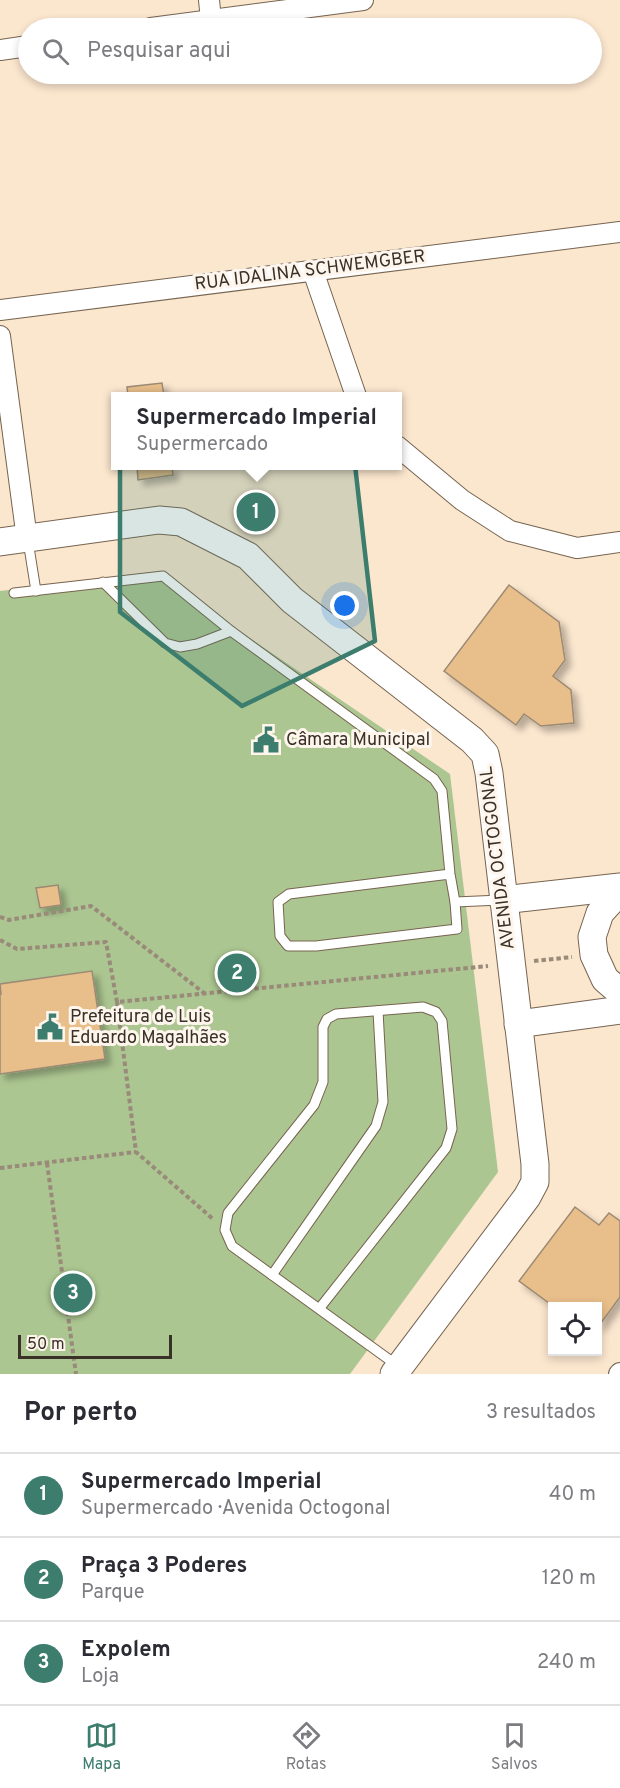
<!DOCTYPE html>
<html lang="pt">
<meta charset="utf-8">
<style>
body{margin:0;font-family:Overpass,sans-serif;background:#f7f7f7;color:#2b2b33}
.controls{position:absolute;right:18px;bottom:18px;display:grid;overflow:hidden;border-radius:0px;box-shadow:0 3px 9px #0003}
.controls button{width:54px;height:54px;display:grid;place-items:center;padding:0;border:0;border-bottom:2px solid #e1e1e2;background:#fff;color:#2b2b33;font:30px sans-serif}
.scale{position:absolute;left:18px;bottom:15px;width:154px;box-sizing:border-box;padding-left:6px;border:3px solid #393128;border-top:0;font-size:16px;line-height:21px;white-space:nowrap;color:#393128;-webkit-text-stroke:4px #fef5ec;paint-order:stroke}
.you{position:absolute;left:345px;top:606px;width:21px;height:21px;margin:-15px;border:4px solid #fff;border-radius:50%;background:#1a73e8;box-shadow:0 0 0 9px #1a73e833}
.badge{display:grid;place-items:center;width:39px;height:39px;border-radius:50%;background:#3c7d6d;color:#fff;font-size:20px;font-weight:700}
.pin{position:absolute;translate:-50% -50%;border:3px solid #fff;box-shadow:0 2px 6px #0006}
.popup{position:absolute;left:111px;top:392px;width:291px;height:78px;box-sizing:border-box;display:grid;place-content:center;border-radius:0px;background:#fff;filter:drop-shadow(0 2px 4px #0005);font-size:20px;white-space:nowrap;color:#7c7c81}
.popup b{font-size:22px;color:#2b2b33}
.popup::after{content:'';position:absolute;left:50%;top:100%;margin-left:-12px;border:12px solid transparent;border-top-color:#fff}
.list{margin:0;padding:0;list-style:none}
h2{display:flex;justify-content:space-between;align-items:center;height:78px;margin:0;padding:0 24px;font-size:26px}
h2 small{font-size:20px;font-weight:400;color:#7c7c81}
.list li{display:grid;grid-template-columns:39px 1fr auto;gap:18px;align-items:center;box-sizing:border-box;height:84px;padding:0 24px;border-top:2px solid #e1e1e2}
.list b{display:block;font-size:22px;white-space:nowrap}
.list p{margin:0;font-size:20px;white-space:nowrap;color:#7c7c81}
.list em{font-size:20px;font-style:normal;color:#7c7c81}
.icon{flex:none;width:33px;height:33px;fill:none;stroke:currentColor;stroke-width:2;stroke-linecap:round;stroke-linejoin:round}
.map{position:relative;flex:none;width:620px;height:1374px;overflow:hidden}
.search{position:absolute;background:#fff;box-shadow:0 3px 9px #0003;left:18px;right:18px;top:18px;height:66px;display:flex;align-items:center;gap:15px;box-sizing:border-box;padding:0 21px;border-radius:33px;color:#7c7c81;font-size:22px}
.sheet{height:330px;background:#fff}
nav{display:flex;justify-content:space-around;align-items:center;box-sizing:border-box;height:84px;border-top:2px solid #e1e1e2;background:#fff;font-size:16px;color:#7c7c81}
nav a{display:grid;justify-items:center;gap:3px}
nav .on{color:#3c7d6d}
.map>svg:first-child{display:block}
.green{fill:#acc691}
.building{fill:#e8be8a;stroke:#9c8a74;stroke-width:1.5;filter:url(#shadow)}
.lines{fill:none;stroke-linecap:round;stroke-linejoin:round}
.lane-casing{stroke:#766450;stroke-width:11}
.street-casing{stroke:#766450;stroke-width:22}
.secondary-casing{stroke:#766450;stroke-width:29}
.path{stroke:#998a7a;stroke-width:4;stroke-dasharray:4.5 3;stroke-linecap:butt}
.lane{stroke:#fff;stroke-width:9}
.street{stroke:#fff;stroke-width:20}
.secondary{stroke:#fff;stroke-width:27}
.marked{fill:#3c7d6d;fill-opacity:0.2;stroke:#3c7d6d;stroke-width:4.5;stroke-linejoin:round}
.labels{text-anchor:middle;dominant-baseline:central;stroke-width:6;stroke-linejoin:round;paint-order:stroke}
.street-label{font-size:18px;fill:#393128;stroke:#fef5ec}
.poi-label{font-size:18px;fill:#393128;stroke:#fef5ec;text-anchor:start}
</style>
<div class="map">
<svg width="620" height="1374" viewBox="0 0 620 1374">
<defs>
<filter id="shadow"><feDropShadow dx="5.5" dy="5.5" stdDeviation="3" flood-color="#0004"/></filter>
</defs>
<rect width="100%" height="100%" fill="#fbe6ce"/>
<path class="green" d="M 154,573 L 450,774 L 498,1172 L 350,1374 L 0,1374 L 0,591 Z"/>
<g class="building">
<path d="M 162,383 L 164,396 L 128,396 L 127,387 Z"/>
<path d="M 137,466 L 172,466 L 173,475 L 138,480 Z"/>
<path d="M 509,585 L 559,622 L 565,660 L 553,676 L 571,690 L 574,723 L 541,726 L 524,714 L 516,725 L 444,671 Z"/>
<path d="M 58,885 L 61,905 L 40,908 L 36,888 Z"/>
<path d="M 92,971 L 105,1059 L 0,1074 L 0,994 L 1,994 L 0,984 Z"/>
<path d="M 575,1207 L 599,1225 L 609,1213 L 620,1221 L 620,1297 L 598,1327 L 598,1306 L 553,1306 L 519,1281 Z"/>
</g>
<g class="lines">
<g class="lane-casing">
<g id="lane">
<path d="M 28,541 L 36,591"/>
<path d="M 103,582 L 165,643 L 180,647 L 197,644 L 231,631"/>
<path d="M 14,593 L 163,576 L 231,631 L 434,779 L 442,791 L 450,874 L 455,902 L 457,929 L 316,946 L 288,946 L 280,936 L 278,902 L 289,894 L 450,874"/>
<path d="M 455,902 L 501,900"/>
<path d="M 272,1275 L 376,1126 L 383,1102 L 378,1011"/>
<path d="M 319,1309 L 446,1148 L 452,1129 L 442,1021 L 436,1012 L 423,1007 L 336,1014 L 327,1019 L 323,1027 L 323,1082 L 314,1105 L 228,1213 L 225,1230 L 232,1246 L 398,1366"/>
</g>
</g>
<g class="street-casing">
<g id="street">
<path d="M 209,0 L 211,20"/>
<path d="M 151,28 L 363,0"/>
<path d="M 0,50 L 28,46"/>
<path d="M 313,271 L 356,396"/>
<path d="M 0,310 L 620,232"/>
<path d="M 0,336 L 27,539"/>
<path d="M 397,446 L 462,500 L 510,531 L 577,548 L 620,542"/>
<path d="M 619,1374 L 620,1373"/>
</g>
</g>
<g class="secondary-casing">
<g id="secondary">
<path d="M 0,542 L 159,520 L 181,522 L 248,556 L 292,600 L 472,740 L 485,754 L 489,773 L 535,1164 L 535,1182 L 527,1197 L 394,1374"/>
<path d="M 620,891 L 600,913 L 592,937 L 594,955 L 605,979 L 620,992"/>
<path d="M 503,900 L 620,887"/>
<path d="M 518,1024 L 620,1010"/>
</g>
</g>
<g class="path">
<path d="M 0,917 L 9,920 L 91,906 L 204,993"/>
<path d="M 0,940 L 17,949 L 106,942 L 117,1002 L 488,966"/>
<path d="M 534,961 L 572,957"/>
<path d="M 117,1002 L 136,1152 L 213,1219"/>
<path d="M 47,1163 L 76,1374"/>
<path d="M 0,1168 L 136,1152"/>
</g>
<use href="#lane" class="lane"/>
<use href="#street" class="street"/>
<use href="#secondary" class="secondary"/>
</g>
<path class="marked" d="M 120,459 L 355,465 L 375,641 L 242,706 L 120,612 Z"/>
<defs>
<g id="civic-bare" transform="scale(2.07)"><path d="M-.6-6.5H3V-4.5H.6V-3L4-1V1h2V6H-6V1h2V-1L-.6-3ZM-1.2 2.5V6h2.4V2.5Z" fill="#3c7d6d" stroke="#fef5ec" stroke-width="2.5" paint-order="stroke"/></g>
</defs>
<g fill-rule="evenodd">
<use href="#civic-bare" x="266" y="740"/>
<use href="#civic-bare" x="50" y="1027"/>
</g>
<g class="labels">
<g class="street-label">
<text transform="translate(310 271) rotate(-7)">RUA IDALINA SCHWEMGBER</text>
<text transform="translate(498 858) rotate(-97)">AVENIDA OCTOGONAL</text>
</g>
<g class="poi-label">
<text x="286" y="740">Câmara Municipal</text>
<text x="70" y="1017">Prefeitura de Luis<tspan x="70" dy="21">Eduardo Magalhães</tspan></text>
</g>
</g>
</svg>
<div class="controls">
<button><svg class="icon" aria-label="locate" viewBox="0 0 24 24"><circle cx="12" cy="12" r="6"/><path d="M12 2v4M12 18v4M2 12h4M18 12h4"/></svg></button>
</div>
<div class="scale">50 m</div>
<div class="you"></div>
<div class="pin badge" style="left:256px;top:512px">1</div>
<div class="popup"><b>Supermercado Imperial</b>Supermercado</div>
<div class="pin badge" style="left:237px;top:973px">2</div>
<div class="pin badge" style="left:73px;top:1293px">3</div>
<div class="search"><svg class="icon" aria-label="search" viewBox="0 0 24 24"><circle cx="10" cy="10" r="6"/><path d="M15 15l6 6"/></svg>Pesquisar aqui</div>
</div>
<section class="sheet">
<h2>Por perto<small>3 resultados</small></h2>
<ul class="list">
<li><span class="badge">1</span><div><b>Supermercado Imperial</b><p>Supermercado · Avenida Octogonal</p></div><em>40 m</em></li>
<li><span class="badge">2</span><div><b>Praça 3 Poderes</b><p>Parque</p></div><em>120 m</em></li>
<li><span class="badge">3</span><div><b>Expolem</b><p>Loja</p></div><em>240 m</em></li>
</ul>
</section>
<nav>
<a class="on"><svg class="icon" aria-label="map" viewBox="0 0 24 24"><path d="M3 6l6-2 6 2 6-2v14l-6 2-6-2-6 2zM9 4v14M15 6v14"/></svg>Mapa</a>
<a><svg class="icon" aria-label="directions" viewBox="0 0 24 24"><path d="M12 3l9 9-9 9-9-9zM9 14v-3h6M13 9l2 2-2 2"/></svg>Rotas</a>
<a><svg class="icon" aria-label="saved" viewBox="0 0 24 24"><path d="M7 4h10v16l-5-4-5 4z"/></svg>Salvos</a>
</nav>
